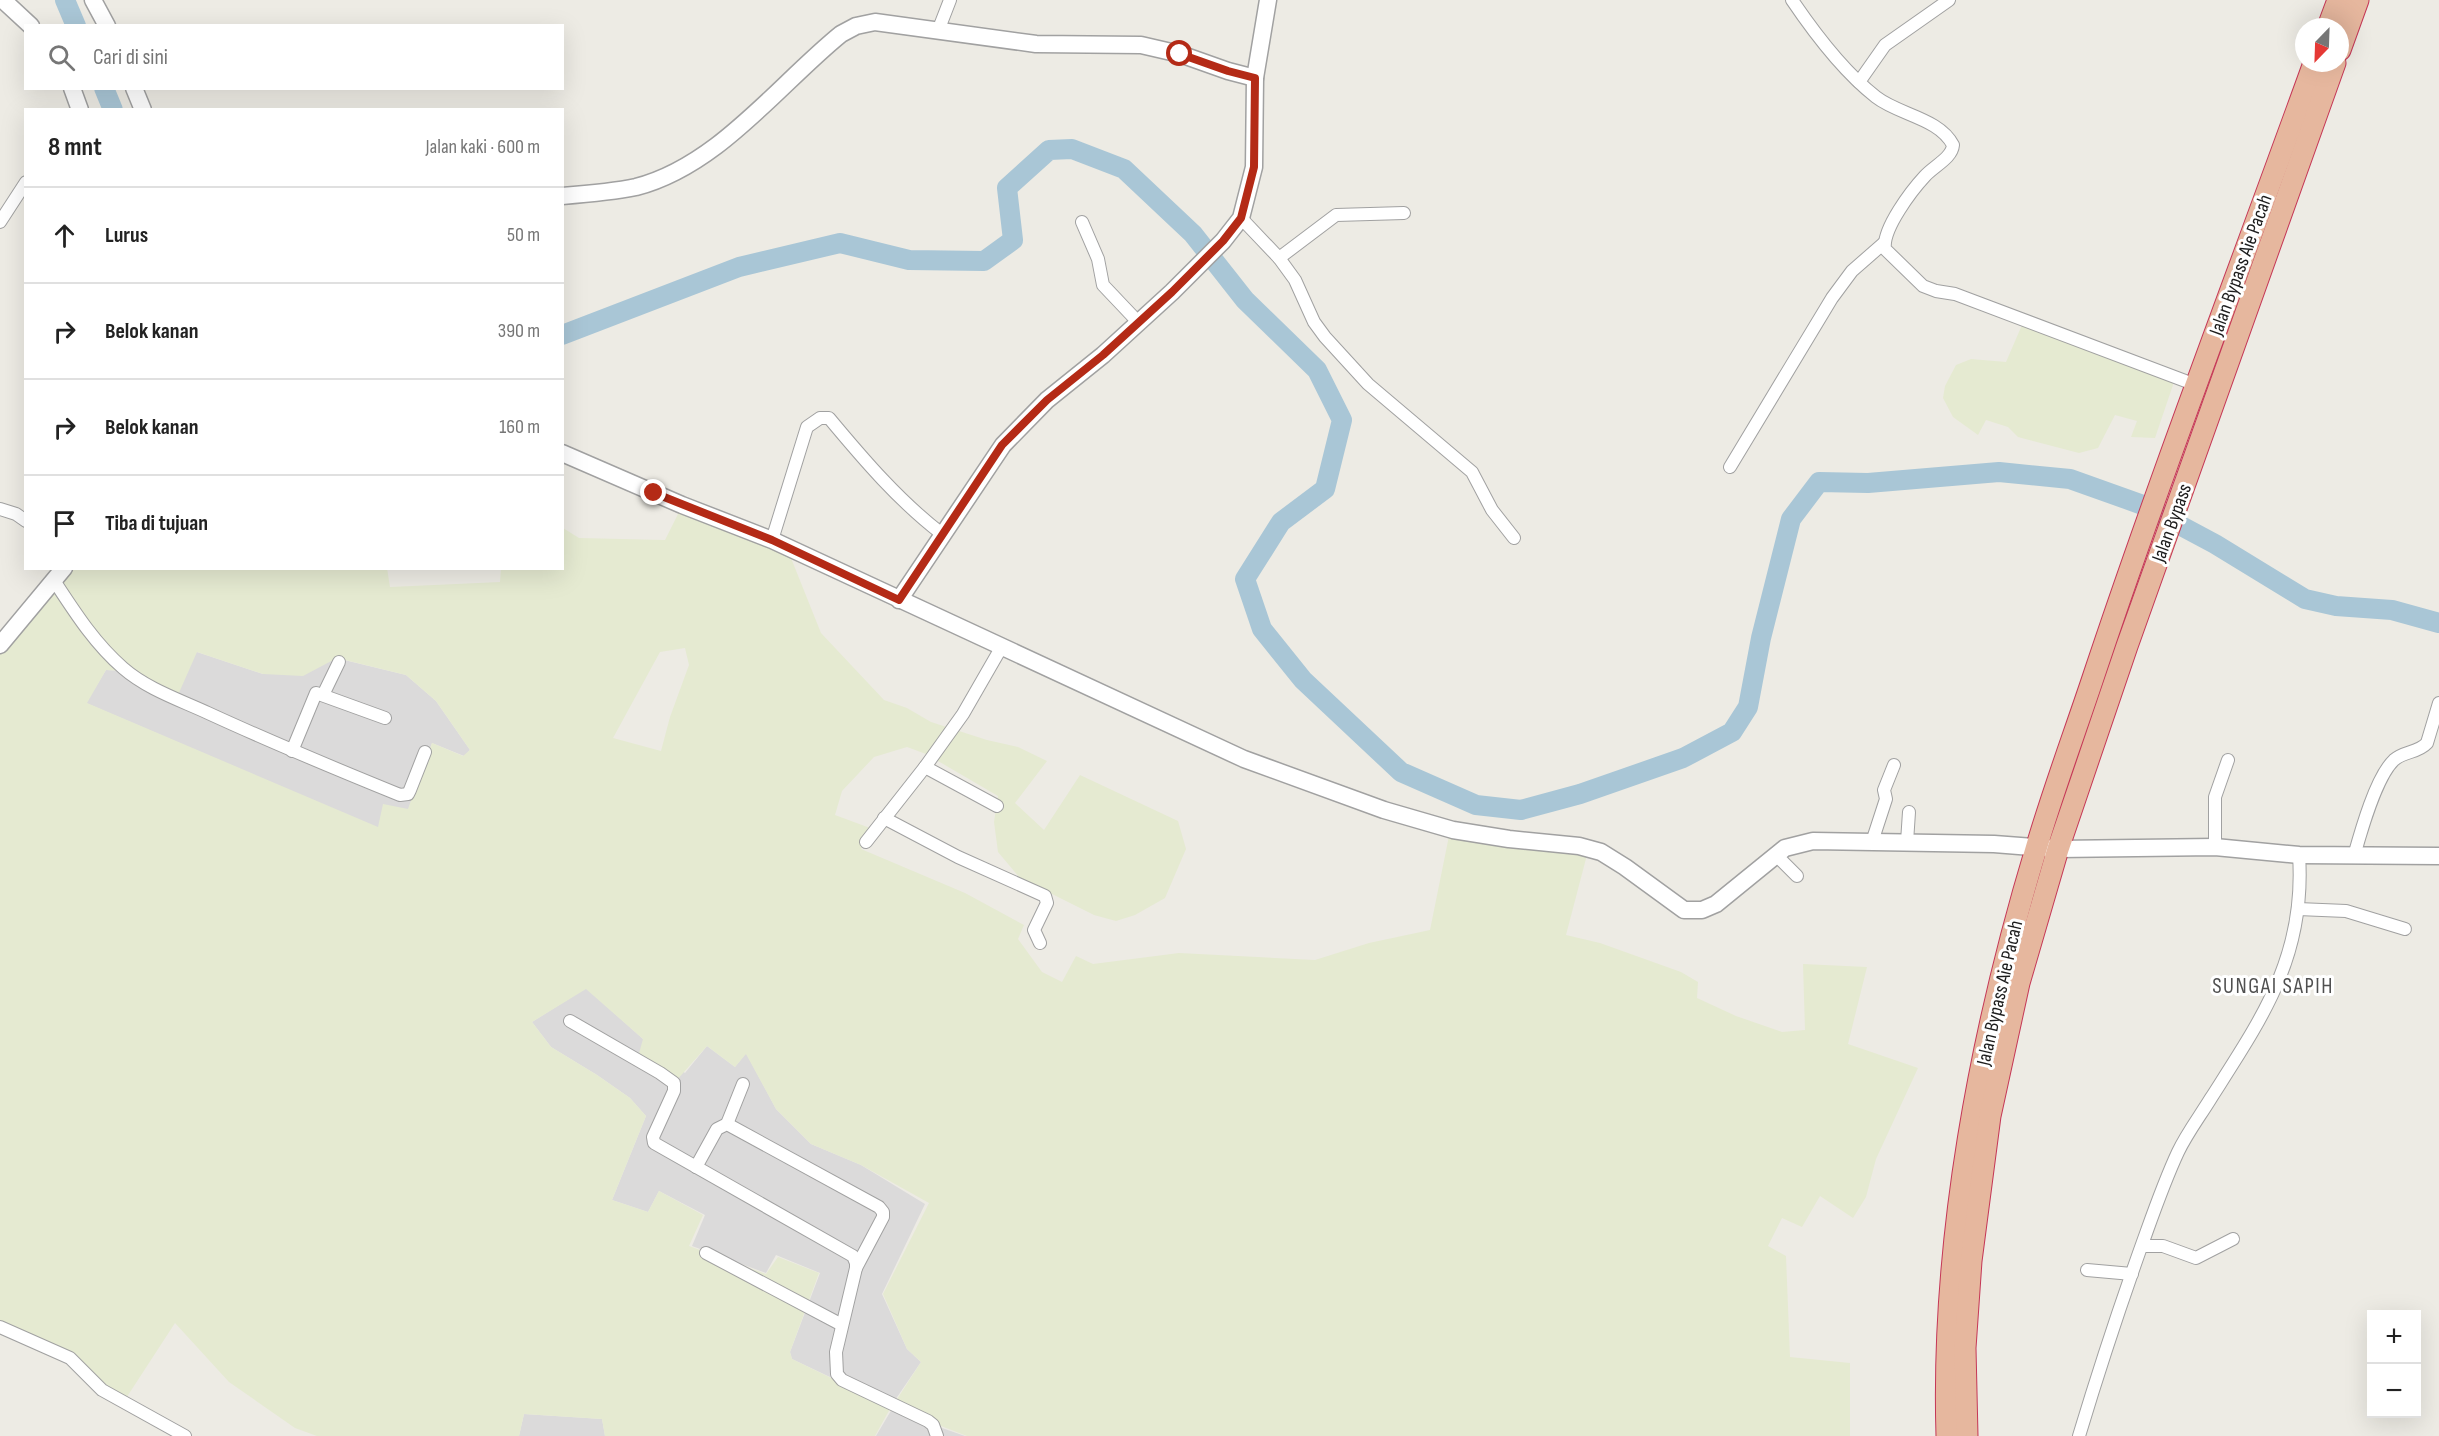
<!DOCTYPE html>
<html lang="id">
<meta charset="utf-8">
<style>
body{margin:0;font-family:"Sofia Sans Condensed",sans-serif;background:#f6f6f6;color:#222}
.controls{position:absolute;right:18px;bottom:18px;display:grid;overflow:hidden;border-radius:0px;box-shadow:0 6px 24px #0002}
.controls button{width:54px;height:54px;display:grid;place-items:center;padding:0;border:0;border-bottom:2px solid #e0e0e0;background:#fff;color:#222;font:30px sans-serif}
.compass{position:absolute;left:2295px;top:18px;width:54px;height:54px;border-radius:50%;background:#fff;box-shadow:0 6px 24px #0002;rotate:203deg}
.stop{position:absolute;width:18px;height:18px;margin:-14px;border:4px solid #b42a16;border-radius:50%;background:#fff}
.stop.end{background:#b42a16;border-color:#fff;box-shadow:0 2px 6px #0008}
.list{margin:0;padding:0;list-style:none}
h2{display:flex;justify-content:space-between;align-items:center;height:78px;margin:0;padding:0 24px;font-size:26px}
h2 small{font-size:20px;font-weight:400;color:#767676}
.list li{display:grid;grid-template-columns:39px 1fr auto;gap:18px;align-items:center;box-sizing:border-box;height:96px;padding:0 24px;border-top:2px solid #e0e0e0}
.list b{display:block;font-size:22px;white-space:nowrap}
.list em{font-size:20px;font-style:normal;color:#767676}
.icon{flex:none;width:33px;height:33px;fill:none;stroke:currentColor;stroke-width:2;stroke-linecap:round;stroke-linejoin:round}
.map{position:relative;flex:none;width:2439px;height:1436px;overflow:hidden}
.search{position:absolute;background:#fff;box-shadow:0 6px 24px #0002;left:24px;top:24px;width:540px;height:66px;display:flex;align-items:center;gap:15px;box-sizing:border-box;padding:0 21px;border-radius:0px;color:#767676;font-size:22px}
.panel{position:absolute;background:#fff;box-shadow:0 6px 24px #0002;left:24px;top:108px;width:540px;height:462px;border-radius:0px}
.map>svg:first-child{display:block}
.residential{fill:#dbdada}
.farmland{fill:#e5ead1;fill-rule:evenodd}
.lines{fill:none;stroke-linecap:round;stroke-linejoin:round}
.river{stroke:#a9c6d6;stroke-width:20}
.minor-casing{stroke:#a1a1a1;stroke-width:14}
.tertiary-casing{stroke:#a1a1a1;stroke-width:19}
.trunk-casing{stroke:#c53756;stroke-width:23}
.minor{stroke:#fff;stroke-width:12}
.tertiary{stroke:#fff;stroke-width:16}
.trunk{stroke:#e6b79e;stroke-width:21}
.route{stroke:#b42a16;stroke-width:8}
.labels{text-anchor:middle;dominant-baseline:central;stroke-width:6;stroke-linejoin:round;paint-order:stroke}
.street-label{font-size:20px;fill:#1d1d1d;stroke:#fff}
.quarter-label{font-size:22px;letter-spacing:1.5px;fill:#505050;stroke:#fff}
</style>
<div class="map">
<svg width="2439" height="1436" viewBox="0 0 2439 1436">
<rect width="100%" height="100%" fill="#edebe4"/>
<g class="residential">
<path d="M 197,652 L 263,674 L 336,658 L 406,675 L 436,701 L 470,750 L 464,756 L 432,743 L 408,810 L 378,828 L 86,703 L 106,670 L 126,671 Z"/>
<path d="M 586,988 L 643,1039 L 685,1073 L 707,1046 L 735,1067 L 746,1053 L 776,1109 L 811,1144 L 861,1165 L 925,1204 L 882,1294 L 907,1349 L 921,1362 L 891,1406 L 792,1359 L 790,1352 L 820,1273 L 776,1255 L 766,1273 L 692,1246 L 705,1215 L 659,1191 L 648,1212 L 612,1200 L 646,1116 L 630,1098 L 597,1075 L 551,1047 L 532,1022 Z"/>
<path d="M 892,1409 L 916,1419 L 965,1436 L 876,1436 Z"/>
<path d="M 524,1414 L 602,1419 L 605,1436 L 519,1436 Z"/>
</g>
<g class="farmland">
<path d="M 2025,318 L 2175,379 L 2155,438 L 2131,437 L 2137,421 L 2115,415 L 2098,448 L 2079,453 L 2018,437 L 2008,427 L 1986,420 L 1978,435 L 1953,417 L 1943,398 L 1945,386 L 1956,365 L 1971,359 L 2006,362 Z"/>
<path d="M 681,508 L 789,553 L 821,633 L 884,700 L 907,708 L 931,722 L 987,740 L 1018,747 L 1047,761 L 1015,803 L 1044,830 L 1080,775 L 1178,821 L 1186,849 L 1165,898 L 1135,915 L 1116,921 L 1094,915 L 1020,878 L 998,852 L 994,822 L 998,796 L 926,754 L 907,747 L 874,757 L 842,791 L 835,815 L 870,828 L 861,849 L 965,893 L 1024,925 L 1018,939 L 1042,972 L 1062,982 L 1076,956 L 1093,964 L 1179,953 L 1315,960 L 1369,943 L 1430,930 L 1450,831 L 1588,851 L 1566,935 L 1600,943 L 1681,972 L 1698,982 L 1697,998 L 1736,1016 L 1782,1032 L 1805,1030 L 1803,964 L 1867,967 L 1848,1044 L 1918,1068 L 1876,1159 L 1866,1197 L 1853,1218 L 1820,1196 L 1802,1227 L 1782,1218 L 1768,1246 L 1786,1256 L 1790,1357 L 1850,1363 L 1850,1436 L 967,1436 L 892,1407 L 921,1362 L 907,1349 L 883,1294 L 929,1203 L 861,1165 L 811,1144 L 776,1109 L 746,1054 L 735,1067 L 707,1046 L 676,1081 L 638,1057 L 643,1039 L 586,989 L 532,1022 L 551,1047 L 597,1075 L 630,1098 L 646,1116 L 612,1200 L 648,1212 L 659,1191 L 703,1215 L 689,1246 L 766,1274 L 778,1257 L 819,1273 L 790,1352 L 792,1359 L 891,1407 L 875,1436 L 605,1436 L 602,1419 L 524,1414 L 519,1436 L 317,1436 L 295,1428 L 229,1382 L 175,1323 L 121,1406 L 74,1361 L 0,1330 L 0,643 L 64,569 L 387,568 L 390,587 L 500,582 L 501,569 L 562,568 L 563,528 L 579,538 L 665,540 ZM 685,648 L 689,665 L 670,717 L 661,751 L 613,738 L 660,652 ZM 197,652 L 263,674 L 303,676 L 337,658 L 406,675 L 436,701 L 470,750 L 463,756 L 432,743 L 408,809 L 383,804 L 378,827 L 87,703 L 106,670 L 126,671 L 178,695 Z"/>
</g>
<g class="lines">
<g class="river">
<path d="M 65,0 L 76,26"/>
<path d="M 104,88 L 113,110"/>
<path d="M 562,335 L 739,267 L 840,243 L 909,260 L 984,261 L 1013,240 L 1007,188 L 1049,150 L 1072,149 L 1124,169 L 1193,234 L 1245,300 L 1317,370 L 1342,420 L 1325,489 L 1281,522 L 1245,579 L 1262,629 L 1303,680 L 1401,772 L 1476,805 L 1521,810 L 1580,794 L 1683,758 L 1732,732 L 1748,707 L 1761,638 L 1791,519 L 1819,482 L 1868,483 L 1999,472 L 2070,479 L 2140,504 L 2215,544 L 2305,599 L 2336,606 L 2392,610 L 2439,623"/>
</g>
<g class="minor-casing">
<g id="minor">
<path d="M 1792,0 C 1815,34 1844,72 1876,97 C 1899,115 1939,118 1953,145 C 1952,158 1934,166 1925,176 C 1912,190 1882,229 1885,249 L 1923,286 L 1936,291 L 1955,294 L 2196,385"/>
<path d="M 938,31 L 950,0"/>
<path d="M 1859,82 L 1885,45 L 1949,0"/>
<path d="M 1241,218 L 1279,258 L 1336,215 L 1404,213"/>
<path d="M 0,222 L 26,182"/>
<path d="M 1082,222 L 1098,259 L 1103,285 L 1139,323"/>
<path d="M 1279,258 L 1295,280 L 1314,322 L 1325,337 L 1368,384 L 1472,472 L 1492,510 L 1514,538"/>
<path d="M 1730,467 L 1832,298 L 1852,271 L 1884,243"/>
<path d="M 0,509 L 16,514 L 26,521"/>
<path d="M 772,540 L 807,427 L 820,418 L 829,418 C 864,460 899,501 942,534"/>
<path d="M 53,579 C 74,611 94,643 123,668 C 147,689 180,700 208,713 C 271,742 336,769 400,795 L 408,794 L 410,790 L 425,752"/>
<path d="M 323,695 L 339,662"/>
<path d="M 292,751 L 316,693 L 385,718"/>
<path d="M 925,767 L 997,806"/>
<path d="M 884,818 L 958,857 L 1045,896 L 1047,903 L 1034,930 L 1040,943"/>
<path d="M 866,842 L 925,767 L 963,714 L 1001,648"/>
<path d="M 1872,842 L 1886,799 L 1884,790 L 1894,765"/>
<path d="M 1907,842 L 1909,812"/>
<path d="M 2215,847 L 2215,797 L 2228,760"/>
<path d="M 1776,855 L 1797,876"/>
<path d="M 2354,856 C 2361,831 2376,777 2394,760 C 2404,751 2418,753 2427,743 L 2439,703"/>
<path d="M 2298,909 L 2346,911 L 2405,929"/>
<path d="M 570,1021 L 660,1073 L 674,1083 L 674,1091 L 653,1137 L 654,1143 L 853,1256 L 856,1263 L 856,1268 L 836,1352 L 837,1374 L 842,1380 L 928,1421 L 933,1425 L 937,1436"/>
<path d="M 727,1124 L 743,1084"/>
<path d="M 696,1167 L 717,1129 L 727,1124 L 879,1207 L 883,1212 L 883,1217 L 856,1268"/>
<path d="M 2142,1246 L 2163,1246 L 2196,1258 L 2233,1239"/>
<path d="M 706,1253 L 842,1325"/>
<path d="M 2087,1270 L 2132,1274"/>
<path d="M 0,1327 L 70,1358 L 102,1390 L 185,1436"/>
<path d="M 2079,1436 C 2098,1373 2118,1312 2140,1250 C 2152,1217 2163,1184 2178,1152 C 2187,1133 2200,1116 2211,1098 C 2262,1018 2306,956 2299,855"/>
</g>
</g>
<g class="tertiary-casing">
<g id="tertiary">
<path d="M 3,0 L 31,26"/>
<path d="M 93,0 L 107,26"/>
<path d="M 72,88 L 80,110"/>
<path d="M 134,88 L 143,110"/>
<path d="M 562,196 C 587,194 612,192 636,187 C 718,166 778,85 841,34 L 856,26 L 875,22 L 1036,44 L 1141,45 L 1180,54 L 1228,71 L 1255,78"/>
<path d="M 562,453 L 682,505 L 772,540 L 1244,759 L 1384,810 L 1453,830 L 1509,839 L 1579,846 L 1601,852 L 1625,867 L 1684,910 L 1702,910 L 1716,904 L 1785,848 L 1813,841 L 1994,844 L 2058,849 L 2215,847 L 2299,855 L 2439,856"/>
<path d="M 899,600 L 1003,445 L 1047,400 L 1103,355 L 1172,292 L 1223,241 L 1241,218 L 1254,167 L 1255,78 L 1268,0"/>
<path d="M 0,645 L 64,568"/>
</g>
</g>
<g class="trunk-casing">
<g id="trunk">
<path d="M 2328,27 L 2338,0"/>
<path d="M 2340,50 L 2358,0"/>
<path d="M 1947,1436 C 1941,1241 1980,1035 2036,849 C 2053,791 2074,735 2093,678 C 2162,471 2240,268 2314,63"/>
<path d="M 1967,1436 L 1965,1348 L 1971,1261 L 1990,1116 L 2019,983 L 2058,849 L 2127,646 L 2335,63"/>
</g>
</g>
<use href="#minor" class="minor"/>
<use href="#tertiary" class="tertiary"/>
<use href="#trunk" class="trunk"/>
</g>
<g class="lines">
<path class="route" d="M 654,493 L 772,540 L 899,600 L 1002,445 L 1047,400 L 1103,355 L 1172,292 L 1223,241 L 1241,218 L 1254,167 L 1255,78 L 1228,71 L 1180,54"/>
</g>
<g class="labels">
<g class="street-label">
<text transform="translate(2241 265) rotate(-70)">Jalan Bypass Aie Pacah</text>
<text transform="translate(2172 523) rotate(-70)">Jalan Bypass</text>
<text transform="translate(2000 993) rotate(-77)">Jalan Bypass Aie Pacah</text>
</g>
<g class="quarter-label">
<text x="2273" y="986">SUNGAI SAPIH</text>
</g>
</g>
</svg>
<div class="controls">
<button>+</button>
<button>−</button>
</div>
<svg class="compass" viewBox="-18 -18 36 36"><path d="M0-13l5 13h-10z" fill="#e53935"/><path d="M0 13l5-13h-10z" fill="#767676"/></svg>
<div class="stop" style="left:1180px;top:54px"></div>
<div class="stop end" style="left:654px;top:493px"></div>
<div class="search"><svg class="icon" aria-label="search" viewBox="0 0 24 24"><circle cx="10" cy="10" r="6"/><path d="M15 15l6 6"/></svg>Cari di sini</div>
<section class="panel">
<h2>8 mnt<small>Jalan kaki · 600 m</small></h2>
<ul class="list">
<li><svg class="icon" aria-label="ahead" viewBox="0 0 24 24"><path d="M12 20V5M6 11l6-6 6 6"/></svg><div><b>Lurus</b></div><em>50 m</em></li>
<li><svg class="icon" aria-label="right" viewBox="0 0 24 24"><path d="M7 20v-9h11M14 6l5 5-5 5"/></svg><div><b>Belok kanan</b></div><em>390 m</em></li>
<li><svg class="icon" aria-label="right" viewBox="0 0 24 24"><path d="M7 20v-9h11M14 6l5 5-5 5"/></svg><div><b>Belok kanan</b></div><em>160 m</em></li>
<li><svg class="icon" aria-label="arrive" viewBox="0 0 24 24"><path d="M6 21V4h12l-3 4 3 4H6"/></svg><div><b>Tiba di tujuan</b></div></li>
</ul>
</section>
</div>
